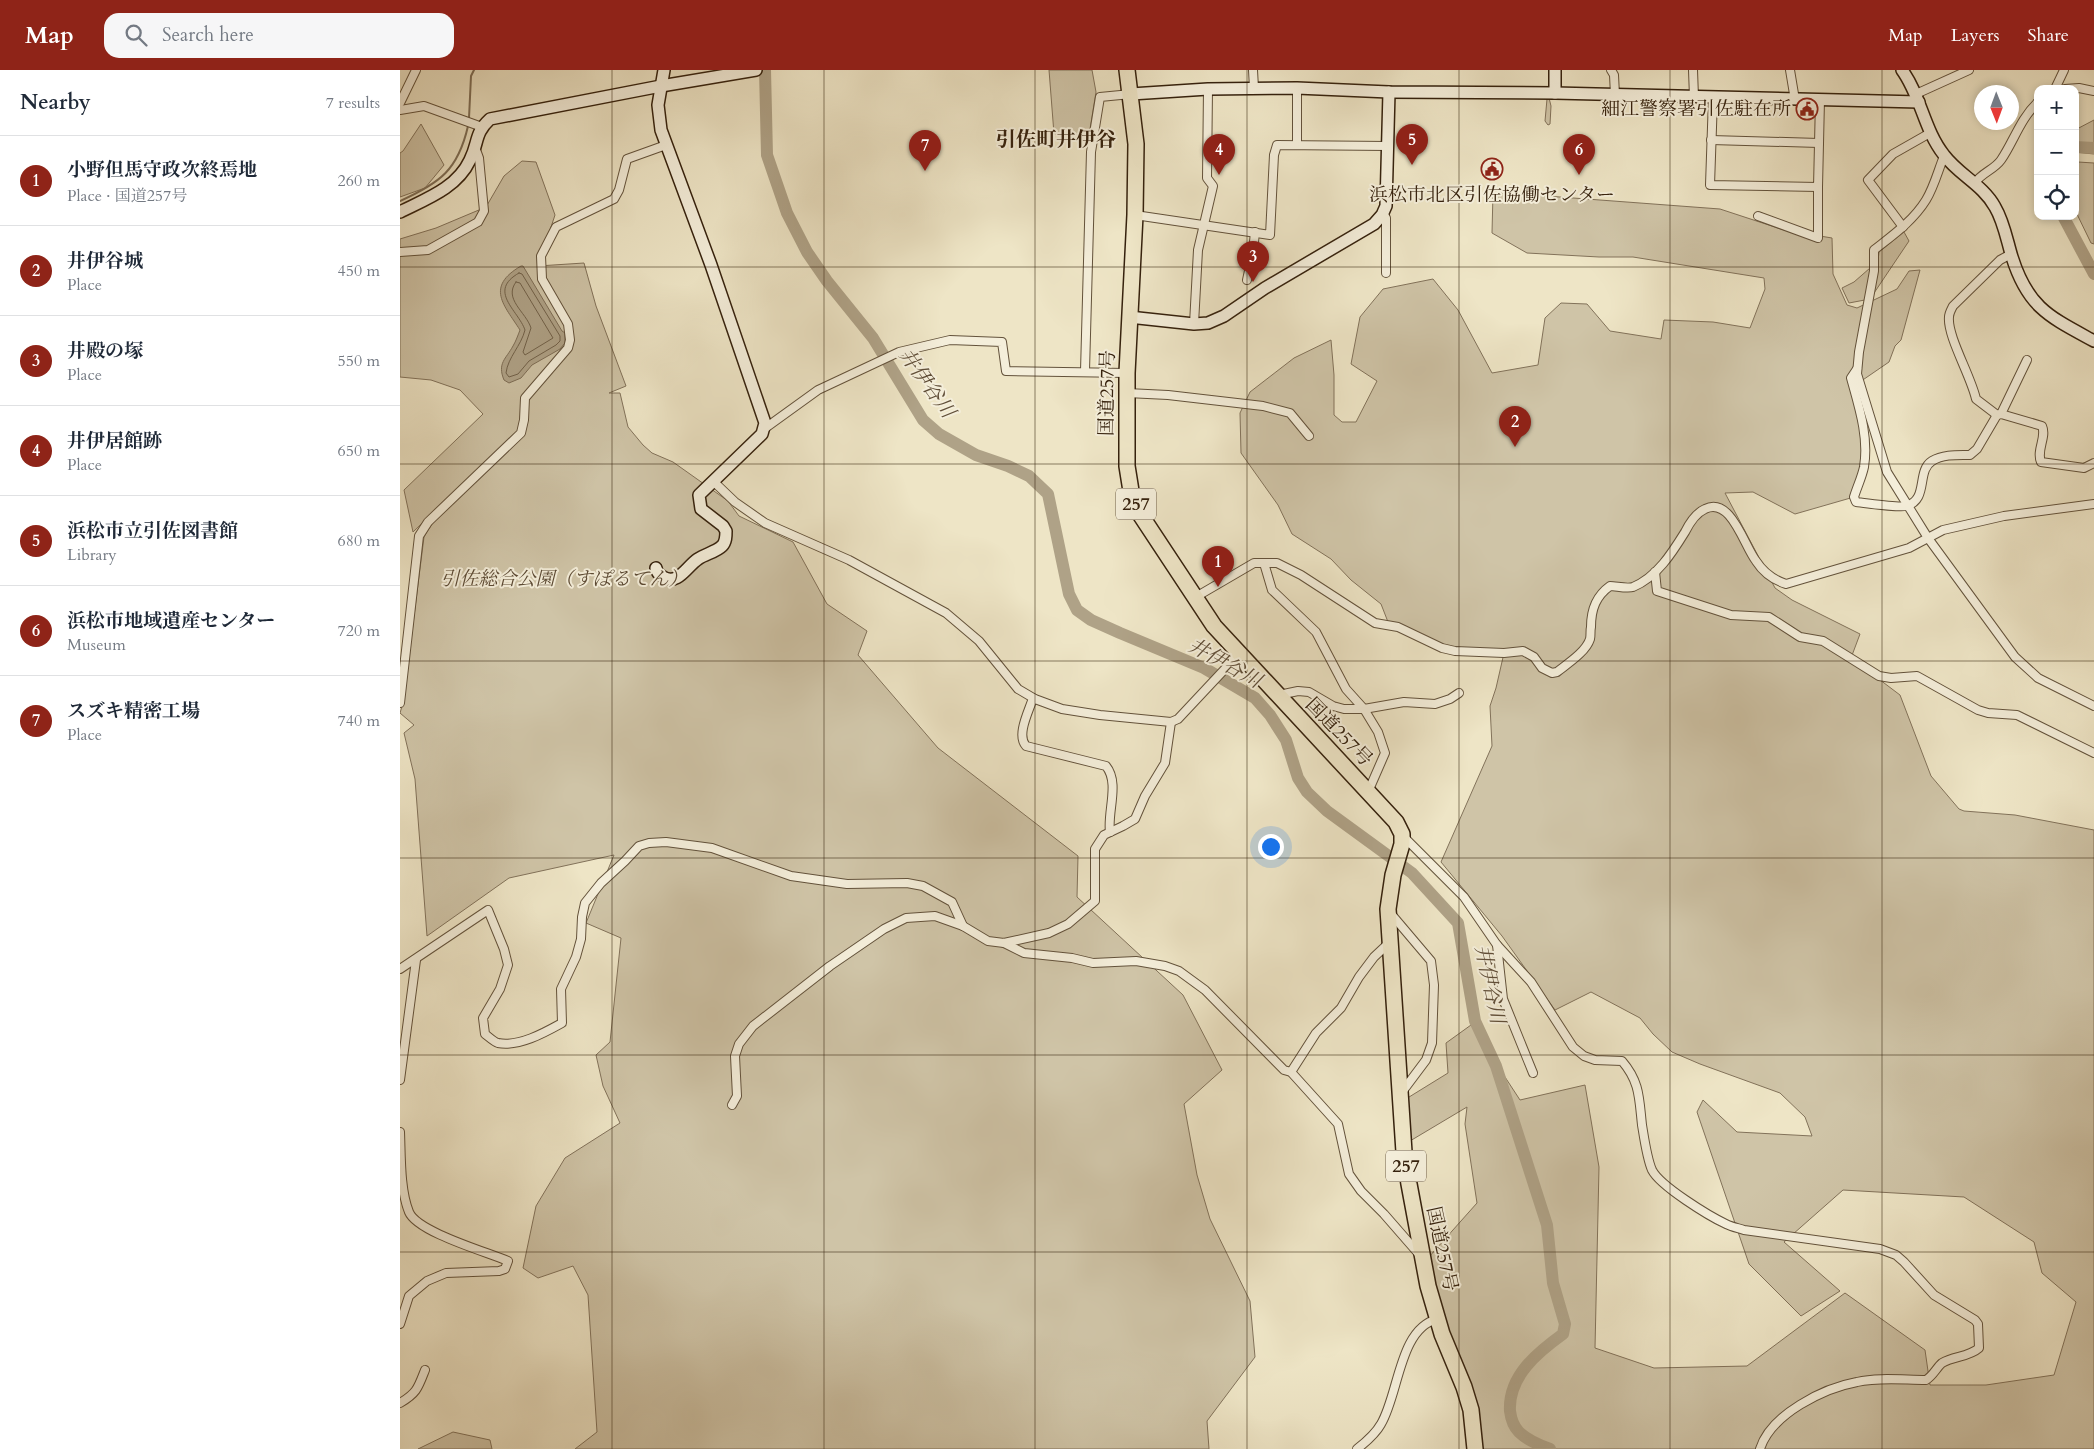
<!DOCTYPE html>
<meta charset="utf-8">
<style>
body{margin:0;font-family:Cardo,"Noto Serif JP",serif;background:#f6f6f7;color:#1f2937}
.controls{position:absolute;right:15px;top:15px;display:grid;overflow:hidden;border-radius:10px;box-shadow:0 2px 8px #0003}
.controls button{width:45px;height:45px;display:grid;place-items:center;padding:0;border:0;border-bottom:1px solid #e0e1e3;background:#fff;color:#1f2937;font:25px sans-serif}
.compass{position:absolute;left:1574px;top:15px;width:45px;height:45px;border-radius:50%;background:#fff;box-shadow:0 2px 8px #0003;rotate:179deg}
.you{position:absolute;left:870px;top:776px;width:18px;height:18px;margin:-12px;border:4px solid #fff;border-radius:50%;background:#1a73e8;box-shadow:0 0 0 8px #1a73e833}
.badge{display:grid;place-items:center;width:32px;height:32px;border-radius:50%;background:#8f2418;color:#fff;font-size:16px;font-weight:700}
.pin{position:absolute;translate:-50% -41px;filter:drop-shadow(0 1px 2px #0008)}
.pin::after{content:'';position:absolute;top:26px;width:18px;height:15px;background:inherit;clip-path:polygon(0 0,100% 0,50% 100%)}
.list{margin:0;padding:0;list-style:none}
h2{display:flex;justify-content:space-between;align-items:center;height:65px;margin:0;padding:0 20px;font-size:21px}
h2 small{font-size:16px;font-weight:400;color:#747a83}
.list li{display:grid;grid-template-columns:32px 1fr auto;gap:15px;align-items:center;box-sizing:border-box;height:90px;padding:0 20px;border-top:1px solid #e0e1e3}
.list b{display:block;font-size:19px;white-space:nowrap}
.list p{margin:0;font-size:16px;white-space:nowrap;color:#747a83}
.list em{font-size:16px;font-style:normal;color:#747a83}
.icon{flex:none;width:28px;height:28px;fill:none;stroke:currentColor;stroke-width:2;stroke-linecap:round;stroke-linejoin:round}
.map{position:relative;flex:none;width:1694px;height:1379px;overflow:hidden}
header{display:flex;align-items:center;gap:30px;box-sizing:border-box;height:70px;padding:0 25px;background:#8f2418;color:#fff}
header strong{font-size:24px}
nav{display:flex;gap:28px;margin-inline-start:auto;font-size:18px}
.search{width:350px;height:45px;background:#f6f6f7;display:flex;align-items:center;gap:12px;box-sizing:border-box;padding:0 18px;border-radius:15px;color:#747a83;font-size:19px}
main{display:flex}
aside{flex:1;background:#fff}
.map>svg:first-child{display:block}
.green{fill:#cfc4a7;stroke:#82725a}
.water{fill:#afa287;stroke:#7e6e56}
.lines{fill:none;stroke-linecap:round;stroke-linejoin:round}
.shore{stroke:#72624a;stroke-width:1}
.stream{stroke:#7e6e56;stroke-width:2}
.river{stroke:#afa287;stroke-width:12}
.street-casing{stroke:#63523b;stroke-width:10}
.secondary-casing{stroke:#35210d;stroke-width:14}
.highway-casing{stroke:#35210d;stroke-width:18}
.street{stroke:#f4eeda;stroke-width:8}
.secondary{stroke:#f4eeda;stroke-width:11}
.highway{stroke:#eee5c6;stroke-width:15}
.grid{fill:none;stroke:#35210d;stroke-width:1;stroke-opacity:0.55}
.labels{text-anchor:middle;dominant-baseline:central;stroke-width:4;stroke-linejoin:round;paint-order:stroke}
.shield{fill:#f4eeda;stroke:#6e5e4a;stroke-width:1}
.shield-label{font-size:18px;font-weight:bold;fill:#35210d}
.poi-label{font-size:19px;fill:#35210d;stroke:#f4eeda;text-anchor:end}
.street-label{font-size:19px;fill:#35210d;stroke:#f4eeda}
.park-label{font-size:19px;font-style:italic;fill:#5c4a34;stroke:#f4eeda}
.neighbourhood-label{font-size:20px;font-weight:bold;fill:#35210d;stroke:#f4eeda}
.water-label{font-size:20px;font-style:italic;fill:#604e38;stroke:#f4eeda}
</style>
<header>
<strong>Map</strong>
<div class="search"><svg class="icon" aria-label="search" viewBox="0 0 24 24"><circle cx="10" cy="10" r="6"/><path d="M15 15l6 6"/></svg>Search here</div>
<nav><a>Map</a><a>Layers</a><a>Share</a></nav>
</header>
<main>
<aside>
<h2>Nearby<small>7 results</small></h2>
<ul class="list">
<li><span class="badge">1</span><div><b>小野但馬守政次終焉地</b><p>Place · 国道257号</p></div><em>260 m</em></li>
<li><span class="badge">2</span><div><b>井伊谷城</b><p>Place</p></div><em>450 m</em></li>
<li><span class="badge">3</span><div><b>井殿の塚</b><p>Place</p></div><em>550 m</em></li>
<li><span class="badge">4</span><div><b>井伊居館跡</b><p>Place</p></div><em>650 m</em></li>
<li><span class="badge">5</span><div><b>浜松市立引佐図書館</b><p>Library</p></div><em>680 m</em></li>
<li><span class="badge">6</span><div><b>浜松市地域遺産センター</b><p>Museum</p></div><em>720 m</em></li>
<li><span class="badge">7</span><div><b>スズキ精密工場</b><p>Place</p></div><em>740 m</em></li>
</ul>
</aside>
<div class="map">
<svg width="1694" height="1379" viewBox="0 0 1694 1379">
<rect width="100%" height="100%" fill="#eee5c6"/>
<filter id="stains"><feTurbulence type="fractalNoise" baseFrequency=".004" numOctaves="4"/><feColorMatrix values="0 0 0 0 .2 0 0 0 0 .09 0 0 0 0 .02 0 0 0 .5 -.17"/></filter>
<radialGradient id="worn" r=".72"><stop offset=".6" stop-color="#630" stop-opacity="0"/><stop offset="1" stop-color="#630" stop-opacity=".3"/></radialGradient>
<g class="green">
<path d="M 649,0 L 692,0 L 696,22 L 689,65 L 654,64 Z"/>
<path d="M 1149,28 L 1151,36 L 1150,54 L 1148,55 L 1145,51 L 1147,29 Z"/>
<path d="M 1694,50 L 1694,84 L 1675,82 L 1675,60 Z"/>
<path d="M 21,54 L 44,95 L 25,118 L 0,127 L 0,83 L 3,81 Z"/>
<path d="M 122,91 L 136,92 L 155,145 L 138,196 L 184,193 L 196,236 L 226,316 L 209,323 L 220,323 L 228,357 L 243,375 L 252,383 L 273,392 L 328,431 L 339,446 L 393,472 L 427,534 L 467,561 L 458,585 L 538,678 L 678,786 L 677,827 L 783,925 L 822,1000 L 784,1034 L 797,1105 L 810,1149 L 850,1231 L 855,1287 L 807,1351 L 809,1379 L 175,1379 L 197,1362 L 188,1225 L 173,1196 L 138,1208 L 123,1198 L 136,1136 L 165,1088 L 220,1053 L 203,1016 L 196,985 L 210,972 L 221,868 L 186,853 L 214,785 L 109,808 L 27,866 L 15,709 L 4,663 L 14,655 L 0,643 L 3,633 L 24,467 C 42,433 92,395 121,369 L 126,358 L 117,361 L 13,462 L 4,420 L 83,344 L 60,320 L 31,310 L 0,307 L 0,169 L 36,158 L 86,137 L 104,106 Z"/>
<path d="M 1678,92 L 1694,93 L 1694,174 L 1691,173 L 1675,140 L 1675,93 Z"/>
<path d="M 1093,122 L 1320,139 L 1384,160 L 1432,168 L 1433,204 L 1447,235 L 1457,238 L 1497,219 L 1509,201 L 1520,200 L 1501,270 L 1495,276 L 1489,292 L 1454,316 L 1465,375 L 1454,427 L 1395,444 L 1353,422 L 1325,423 L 1375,518 L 1392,530 L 1460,564 L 1451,588 L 1500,625 L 1531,706 L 1559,739 L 1564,741 L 1615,745 L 1694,760 L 1694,1379 L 1081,1379 L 1028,1188 L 1077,1133 L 1065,1054 L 1067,1037 L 1010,1071 L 1001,1032 L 1048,1003 L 1046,973 L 1071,955 L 1120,1030 L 1185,1015 L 1199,1097 L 1195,1278 L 1254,1298 L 1347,1296 L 1445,1223 L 1525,1280 L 1530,1315 L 1586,1315 L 1654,1305 L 1676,1232 L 1642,1203 L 1634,1172 L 1564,1127 L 1443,1120 L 1384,1172 L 1440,1221 L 1401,1246 L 1349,1194 L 1297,1042 L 1303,1030 L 1337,1062 L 1412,1066 L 1405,1047 L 1380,1023 L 1300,994 L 1272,982 L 1253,964 L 1240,948 L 1191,922 L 1155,940 L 1102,866 L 1041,792 L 1092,676 L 1090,636 L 1096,618 L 1104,583 L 1048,577 L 988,552 L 981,534 L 951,510 L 931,489 L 892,464 L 878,435 L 841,383 L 840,343 L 850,322 L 894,288 L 931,270 L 934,305 L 934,345 L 942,352 L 956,352 L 977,311 L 951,294 L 960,247 L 983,219 L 1033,209 L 1058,240 L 1092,303 L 1138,295 L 1145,248 L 1161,233 L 1187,234 L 1210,261 L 1261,269 L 1264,250 L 1313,252 L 1350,258 L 1365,219 L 1364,208 L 1233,187 L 1199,187 L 1127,183 L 1092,163 Z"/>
<path d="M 1504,162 L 1509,171 L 1470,229 L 1449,233 L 1442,218 L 1454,212 L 1478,191 L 1479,182 Z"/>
<path d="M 53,1362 L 90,1370 L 92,1379 L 18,1379 Z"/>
</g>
<path class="water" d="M 121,196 L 123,196 L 162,261 L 165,263 L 165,273 L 160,279 L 132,295 L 121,308 L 109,313 L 104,310 C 97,293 106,289 113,276 C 116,271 118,265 120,260 C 104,235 85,217 121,196 Z"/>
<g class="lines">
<g class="shore">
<path d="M 119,203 L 122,204 L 160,266 L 160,271 L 156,275 L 129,291 L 118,304 L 109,307 L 106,303 C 108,287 121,276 125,260 C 118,240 87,221 119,203 Z"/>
<path d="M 116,212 L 120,213 L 153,268 L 125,285 L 123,282 L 131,258 C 126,242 103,229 116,212 Z"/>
</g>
<g class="stream">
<path d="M 69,48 L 71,6 L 74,0"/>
<path d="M 0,131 C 40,113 58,100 68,56"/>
</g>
<g class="river">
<path d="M 365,0 L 367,85 L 387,143 L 407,182 L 427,211 L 473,268 L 523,350 L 539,364 L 576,385 L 608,396 L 629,406 L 648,424 L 669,524 L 677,540 L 691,550 L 720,563 L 804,598 L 855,628 L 870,645 L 886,670 L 898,708 L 907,722 L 927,741 L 1012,803 L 1058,853 L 1075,951 L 1096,996 L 1147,1155 L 1153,1213 L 1165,1254 L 1163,1264 C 1138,1282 1108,1306 1110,1341 C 1111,1349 1113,1356 1119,1362 C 1127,1370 1139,1375 1150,1379"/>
<path d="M 1675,77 L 1694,78"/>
<path d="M 1663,146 L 1694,204"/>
</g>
<g class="street-casing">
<g id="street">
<path d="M 853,0 L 854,18"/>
<path d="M 1211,0 L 1214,5 L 1215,25"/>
<path d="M 1293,0 L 1294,27"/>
<path d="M 1390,0 L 1395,30"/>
<path d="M 1655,19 L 1664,0"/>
<path d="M 1665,19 L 1679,18 L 1694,21"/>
<path d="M 1516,24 L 1569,0"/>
<path d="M 1313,28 L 1310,115 L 1418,117 L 1420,30"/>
<path d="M 0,33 L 16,0"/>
<path d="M 0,40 L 24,36 L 82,57"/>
<path d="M 1311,70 L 1419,73"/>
<path d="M 897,74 L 897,18"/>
<path d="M 1544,86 C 1538,101 1534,117 1526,130 C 1513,151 1493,165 1474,180 L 1474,201 L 1459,282 L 1457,304 L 1487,402 L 1528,468 L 1615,587 L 1638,608 L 1694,636"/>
<path d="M 1575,113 C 1581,103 1594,100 1601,90 C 1614,71 1620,49 1638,32"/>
<path d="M 983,143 L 986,148 L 986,203"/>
<path d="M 735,145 L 870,165 L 874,85 L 877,75 L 988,76"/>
<path d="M 1358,146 L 1418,168 L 1418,117"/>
<path d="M 1503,157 L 1468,110 L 1493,84 L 1530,63"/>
<path d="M 0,182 L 28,180 L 78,152 L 84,141 L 79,88 L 75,77"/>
<path d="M 1611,184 L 1600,190 L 1553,236 C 1551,240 1549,243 1549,247 C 1547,266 1571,306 1576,329 L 1597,345 L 1601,344 L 1642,356 C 1647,367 1636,380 1641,392 L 1684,398 L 1694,393"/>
<path d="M 847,210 L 853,182 L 855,162"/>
<path d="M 794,254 L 798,180 L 813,116 L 807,108 L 808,19"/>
<path d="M 1457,299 L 1451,308 C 1459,337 1469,367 1464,397 C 1462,407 1457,417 1454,427 L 1456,432 C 1467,433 1498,438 1506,436 C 1529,430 1516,401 1532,391 C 1543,384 1558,385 1570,385 L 1577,379 L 1597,345"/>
<path d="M 685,301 L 691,82 L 700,27 L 731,24"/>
<path d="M 727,323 L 768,325 L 863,336 L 890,343 L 909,366"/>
<path d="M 1601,344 L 1627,290"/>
<path d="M 364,359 L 418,320 L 499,282 L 550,270 L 602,272 L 606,301 L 727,303"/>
<path d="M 313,411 L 335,432 L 365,453 L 449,490 L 546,543 L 579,571 L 618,619 L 635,629 L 662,639 L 700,645 L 771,652 L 778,649 L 838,585"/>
<path d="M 864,493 L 872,520 L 916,562 L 946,619 L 964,639 L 978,662 L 985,683 L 968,722"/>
<path d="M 1255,502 L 1257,521 L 1331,545 L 1369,547 L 1400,567 L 1423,571 L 1479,606 L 1491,608 L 1517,606 L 1578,640 L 1588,643 L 1617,645 L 1694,683"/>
<path d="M 794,528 L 854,493 L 877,493 L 901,505 L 975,553 L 998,557 L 1042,578 L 1055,581 L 1104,583 L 1123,581 L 1134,587 L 1142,598 L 1152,603 L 1157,602 C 1167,594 1186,582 1190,569 C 1191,565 1190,561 1191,557 C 1191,539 1196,526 1210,516 C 1216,516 1227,519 1233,517 C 1257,507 1272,483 1285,462 C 1289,454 1296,443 1305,439 C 1331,426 1344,476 1356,491 C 1363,502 1374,510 1386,514 L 1509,478 L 1543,460 L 1604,446 L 1694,434"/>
<path d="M 879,625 L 898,621 L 909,622 L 933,636 L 944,639 L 964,639 L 1004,632 L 1035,634 L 1050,629 L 1059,623"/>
<path d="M 633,628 C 629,641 616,665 626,676 L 706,696 C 720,713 707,742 710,762"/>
<path d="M 0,633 L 19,466 L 28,452 L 121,363 L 124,350 L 125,328 L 168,278 L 170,270 L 168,254 L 142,209 L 141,186 L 156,157 L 214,129 L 219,120 L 227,89 L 266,75"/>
<path d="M 1003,766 L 1064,827 L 1097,875 L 1131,912 L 1173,977 L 1184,986 L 1195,990 L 1222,991 C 1240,1012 1239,1028 1242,1055 C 1244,1067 1247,1089 1252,1100 C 1260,1116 1309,1146 1326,1154 C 1332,1157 1338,1158 1344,1160 L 1480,1179 L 1496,1185 L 1504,1192 L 1534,1225 L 1575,1250 L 1578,1254 L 1579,1278 C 1569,1287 1554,1286 1542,1293 C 1537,1297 1533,1306 1526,1310 C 1504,1310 1478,1307 1457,1312 C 1424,1318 1371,1344 1360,1379"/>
<path d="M 992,845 L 1031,891 L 1034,915 L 1032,973 L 1026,990 L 1002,1022"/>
<path d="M 604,873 L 624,883 L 672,888 L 693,893 L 736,891 L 765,896 L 779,901 L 805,920 L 884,1000 L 891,1002 L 938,1054 L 949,1104 L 961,1121 L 984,1144 L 1018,1183"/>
<path d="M 1097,875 L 1103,929 L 1133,1003"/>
<path d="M 0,899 L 88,840 L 104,879 L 108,895 L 100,919 L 83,948 L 85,964 C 89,967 94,972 98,973 C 119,977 144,963 162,953 L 161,919 L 176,887 L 181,869 L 182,847 L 185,833 L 201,813 L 225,791 L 239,776 L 249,773 L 266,772 L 312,778 L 391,806 L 447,814 L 507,813 L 523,816 L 552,832 L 563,856"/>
<path d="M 891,1002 L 916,963 L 941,938 L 959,907 L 974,887 L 990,872"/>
<path d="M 0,1010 L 16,890"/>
<path d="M 332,1035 L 337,1026 L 335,986 L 339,974 L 353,956 L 430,896 L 484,859 L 506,848 L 535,846 L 563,856 L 588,871 L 604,873 L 649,863 L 668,854 L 695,831 L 695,779 L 704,765 L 723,756 L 735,749 L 745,726 L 765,693 L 771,652"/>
<path d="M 0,1062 C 1,1086 0,1120 9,1142 C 17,1162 87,1182 108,1191 L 105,1199 L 99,1201 L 46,1203 L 27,1211 L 9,1226 L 0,1254"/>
<path d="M 0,1333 C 17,1323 18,1318 25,1300"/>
<path d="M 957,1379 C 966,1372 976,1363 981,1354 C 999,1324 999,1259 1037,1249"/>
</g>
</g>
<g class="secondary-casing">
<g id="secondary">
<path d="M 1155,0 L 1155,23"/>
<path d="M 1502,0 C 1521,26 1524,60 1544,85 C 1559,105 1583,115 1595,137 C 1604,152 1607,171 1612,187 C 1628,238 1650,247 1694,271"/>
<path d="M 731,24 L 808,19 L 897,18 L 989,22 L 1155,23 L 1519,32"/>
<path d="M 0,142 C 26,129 57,118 70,90 C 79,72 74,64 90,49 L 261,16 L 356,0"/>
<path d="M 729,247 L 794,254 L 808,253 L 824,246 L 865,218 L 974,154 L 982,145 L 986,136 L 989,22"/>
<path d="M 256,498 C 257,503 259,504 263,507 C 278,516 287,496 298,489 C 305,484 316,482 322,476 C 326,472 326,466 326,461 L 323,456 L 301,439 L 299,425 L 362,364 L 365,353 L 311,195 L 261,60 L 258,35 L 264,0"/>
</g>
</g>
<g class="highway-casing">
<path id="highway" d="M 727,0 L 736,74 L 735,145 L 727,303 L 727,396 L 731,421 L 740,444 L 814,556 L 996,752 L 1002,764 L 1002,774 L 993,805 L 988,839 L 1004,1082 L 1009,1114 L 1028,1216 L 1042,1264 L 1064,1317 L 1071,1340 L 1075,1379"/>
</g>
<use href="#street" class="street"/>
<use href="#secondary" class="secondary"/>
<use href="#highway" class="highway"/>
</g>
<path class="grid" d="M 212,0 L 212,1379M 424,0 L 424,1379M 635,0 L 635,1379M 847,0 L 847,1379M 1059,0 L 1059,1379M 1270,0 L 1270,1379M 1482,0 L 1482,1379M 0,197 L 1694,197M 0,394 L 1694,394M 0,591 L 1694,591M 0,788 L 1694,788M 0,985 L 1694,985M 0,1182 L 1694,1182"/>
<defs>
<g id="civic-ring" transform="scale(1.125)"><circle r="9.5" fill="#f4eeda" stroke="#8f2418" stroke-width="1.5"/><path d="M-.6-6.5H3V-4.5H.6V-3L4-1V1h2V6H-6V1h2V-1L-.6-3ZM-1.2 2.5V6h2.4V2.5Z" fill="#8f2418"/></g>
</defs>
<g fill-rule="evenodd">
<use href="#civic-ring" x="1407" y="39"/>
<use href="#civic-ring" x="1092" y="99"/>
</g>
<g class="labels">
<g class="shield">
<rect x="716" y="418.5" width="40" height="31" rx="4"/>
<rect x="986" y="1080.5" width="40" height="31" rx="4"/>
</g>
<g class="shield-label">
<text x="736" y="434">257</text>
<text x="1006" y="1096">257</text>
</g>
<g class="poi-label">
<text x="1391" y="39">細江警察署引佐駐在所</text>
<text x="1092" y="125" text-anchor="middle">浜松市北区引佐協働センター</text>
</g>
<g class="street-label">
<text transform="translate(707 323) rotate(-89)">国道257号</text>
<text transform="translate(939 662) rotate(46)">国道257号</text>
<text transform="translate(1042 1179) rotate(78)">国道257号</text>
</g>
<g class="park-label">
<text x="164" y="509">引佐総合公園（すぽるてん）</text>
</g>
<g class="neighbourhood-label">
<text x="656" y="69">引佐町井伊谷</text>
</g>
<g class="water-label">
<text transform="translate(527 313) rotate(54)">井伊谷川</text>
<text transform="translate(825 593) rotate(29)">井伊谷川</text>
<text transform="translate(1090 914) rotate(78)">井伊谷川</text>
</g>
</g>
<rect width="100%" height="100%" filter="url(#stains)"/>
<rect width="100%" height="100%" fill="url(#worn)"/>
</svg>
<div class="controls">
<button>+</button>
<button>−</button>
<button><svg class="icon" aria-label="locate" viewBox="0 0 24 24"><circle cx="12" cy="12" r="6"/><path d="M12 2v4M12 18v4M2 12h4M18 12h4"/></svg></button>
</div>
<svg class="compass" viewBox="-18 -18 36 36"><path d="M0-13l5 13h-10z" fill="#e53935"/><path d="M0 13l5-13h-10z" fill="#747a83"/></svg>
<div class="you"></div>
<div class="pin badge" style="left:818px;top:517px">1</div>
<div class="pin badge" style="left:1115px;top:377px">2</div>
<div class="pin badge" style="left:853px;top:212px">3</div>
<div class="pin badge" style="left:819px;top:105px">4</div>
<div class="pin badge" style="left:1012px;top:95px">5</div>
<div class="pin badge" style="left:1179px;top:105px">6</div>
<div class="pin badge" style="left:525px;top:101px">7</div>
</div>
</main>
